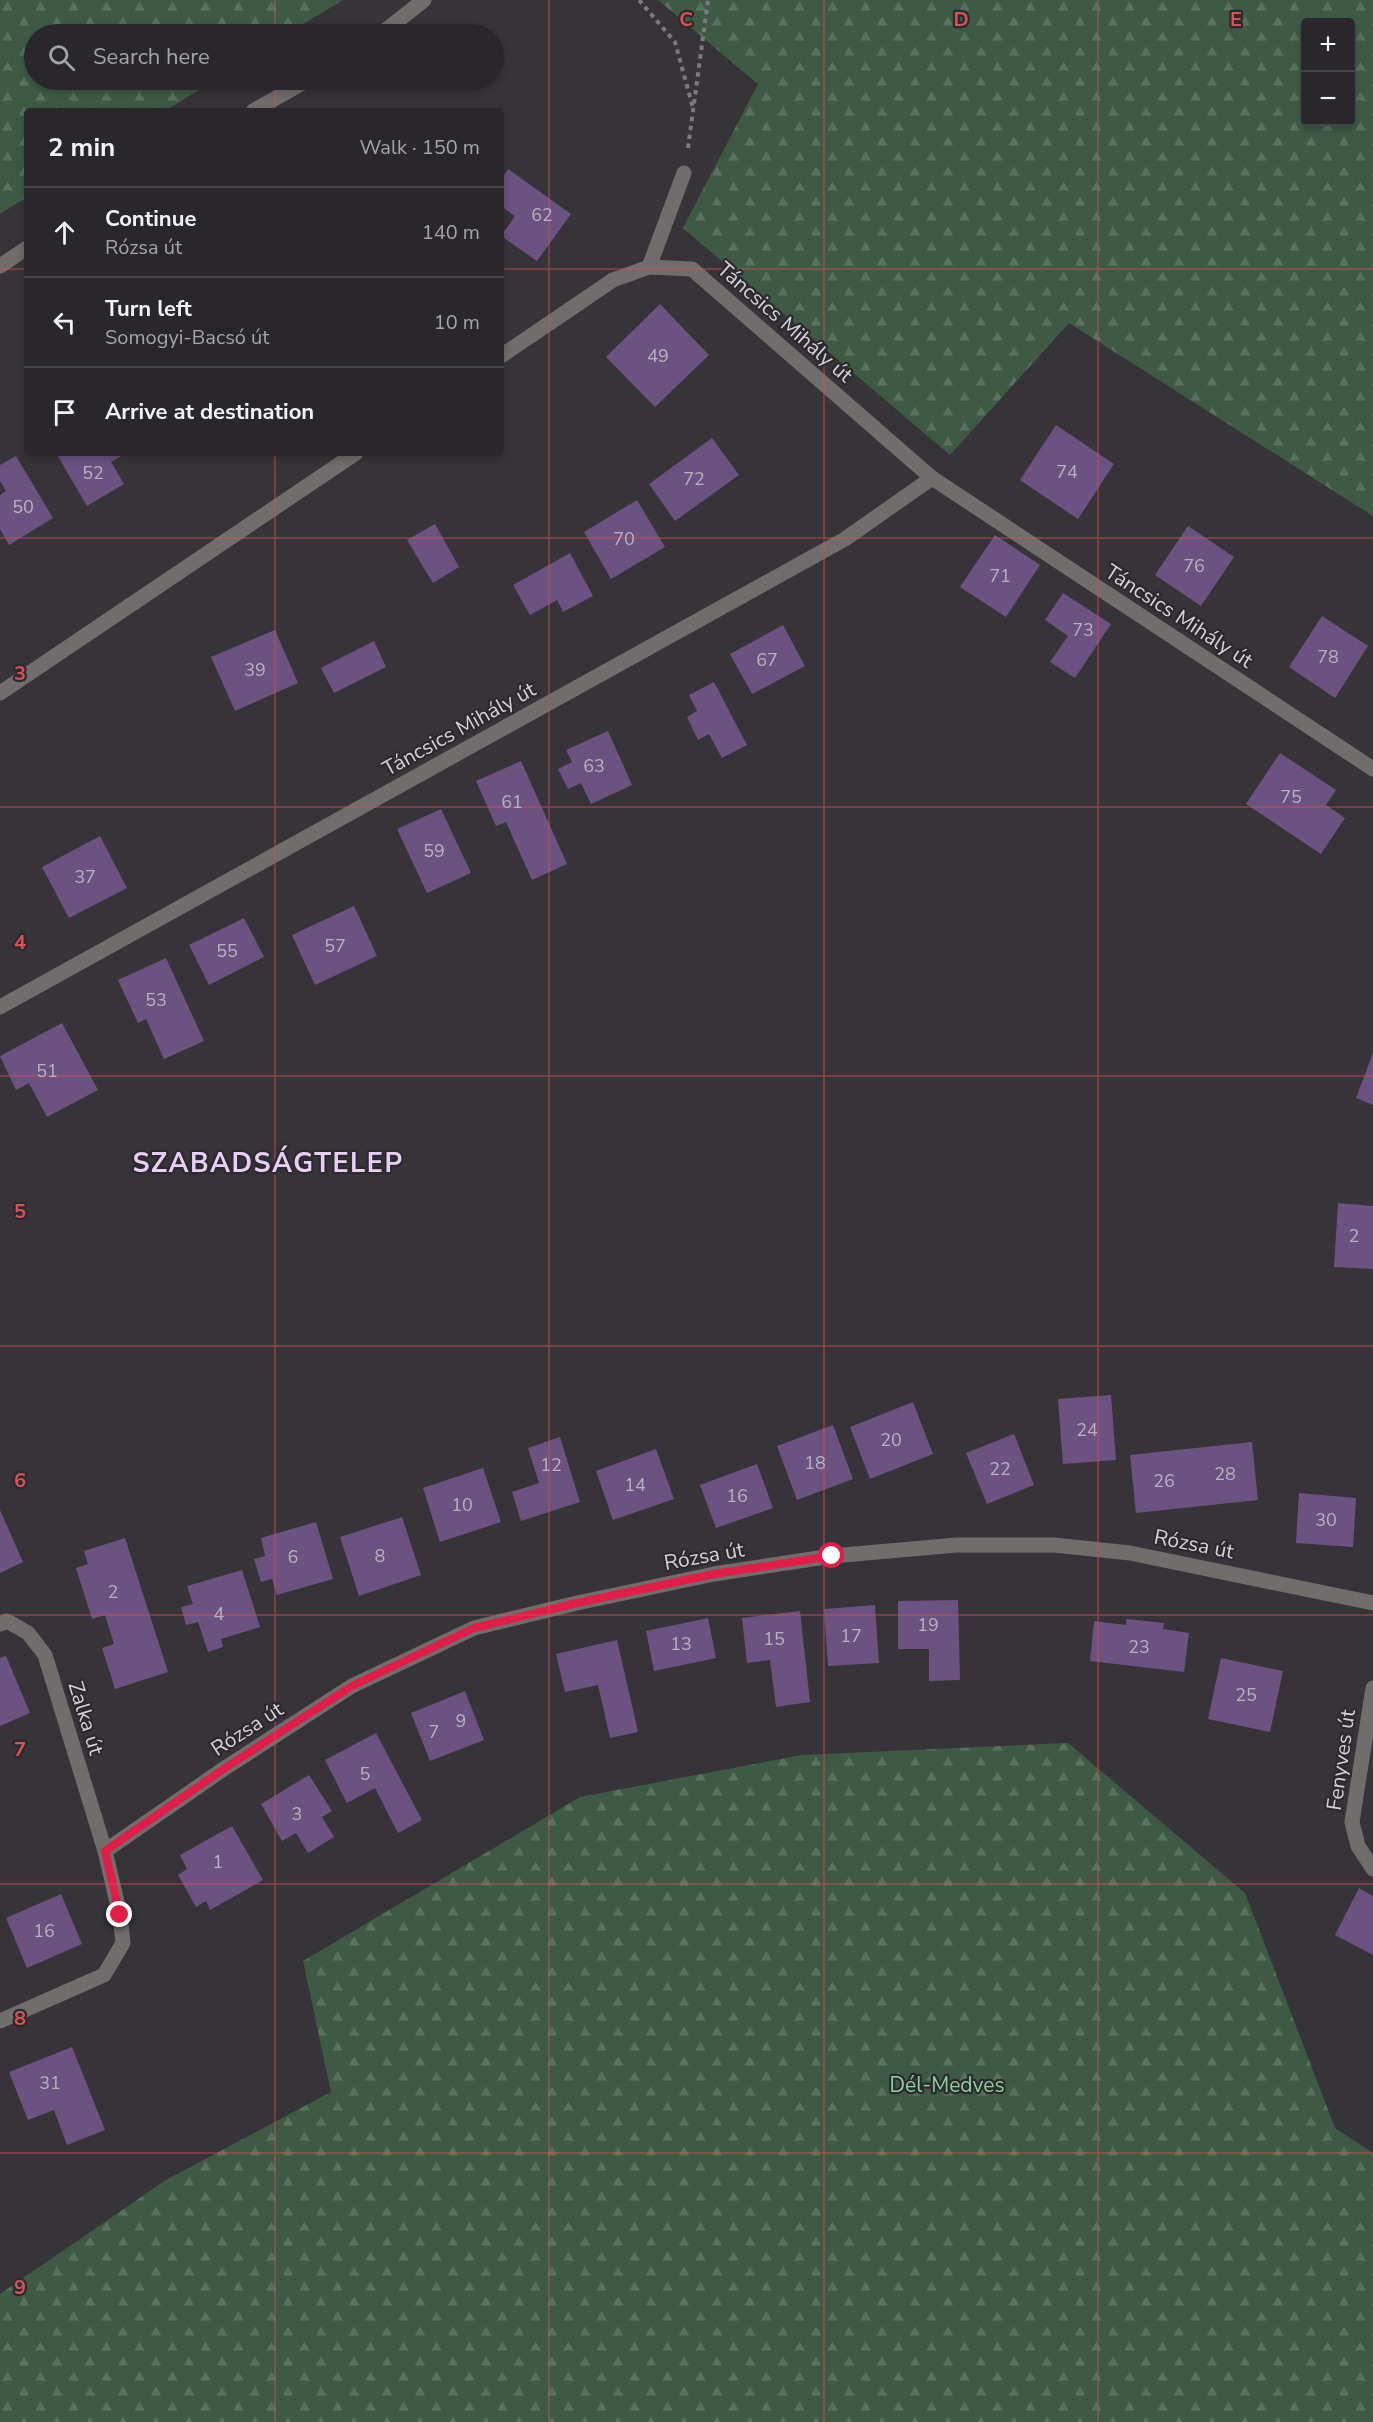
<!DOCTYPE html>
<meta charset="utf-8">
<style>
body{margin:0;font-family:"Nunito Sans",sans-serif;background:#312f33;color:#f1f3f6}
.controls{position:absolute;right:18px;top:18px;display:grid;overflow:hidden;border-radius:6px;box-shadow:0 3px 9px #0003}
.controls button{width:54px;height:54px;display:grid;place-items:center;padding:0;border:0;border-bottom:2px solid #454447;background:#29272b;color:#f1f3f6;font:30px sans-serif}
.stop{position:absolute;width:18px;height:18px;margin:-14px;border:4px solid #e11d48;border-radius:50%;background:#fff}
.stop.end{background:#e11d48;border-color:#fff;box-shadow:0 2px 6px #0008}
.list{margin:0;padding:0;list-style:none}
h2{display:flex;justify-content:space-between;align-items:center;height:78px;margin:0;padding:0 24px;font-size:26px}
h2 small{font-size:20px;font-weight:400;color:#a5a5a9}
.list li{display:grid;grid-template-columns:39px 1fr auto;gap:18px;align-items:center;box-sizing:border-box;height:90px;padding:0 24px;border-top:2px solid #454447}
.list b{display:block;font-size:22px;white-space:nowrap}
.list p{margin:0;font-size:20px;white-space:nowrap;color:#a5a5a9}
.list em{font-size:20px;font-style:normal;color:#a5a5a9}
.icon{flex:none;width:33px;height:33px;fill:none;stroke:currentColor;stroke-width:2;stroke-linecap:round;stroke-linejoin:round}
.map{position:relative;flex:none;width:1373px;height:2422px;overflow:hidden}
.search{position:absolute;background:#29272b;box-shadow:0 3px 9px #0003;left:24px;top:24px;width:480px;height:66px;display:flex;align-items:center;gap:15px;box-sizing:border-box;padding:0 21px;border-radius:33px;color:#a5a5a9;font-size:22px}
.panel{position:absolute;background:#29272b;box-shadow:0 3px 9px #0003;left:24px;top:108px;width:480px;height:348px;border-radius:6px}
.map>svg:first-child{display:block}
.forest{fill:url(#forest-firs);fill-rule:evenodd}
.building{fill:#6b5281}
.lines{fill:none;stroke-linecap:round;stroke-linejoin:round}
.path{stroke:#7c7a7e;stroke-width:4;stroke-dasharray:4.5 4.5;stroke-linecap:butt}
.minor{stroke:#706e6c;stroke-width:15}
.route{stroke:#e11d48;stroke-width:8}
.grid{fill:none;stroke:#d65254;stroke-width:1.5;stroke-opacity:0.55}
.labels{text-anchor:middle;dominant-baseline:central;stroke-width:4.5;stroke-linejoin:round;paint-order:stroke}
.number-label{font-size:18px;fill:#bab2c1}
.street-label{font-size:21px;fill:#d4d2d6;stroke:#2c2a2f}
.park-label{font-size:21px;fill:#88d39b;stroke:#2c2a2f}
.district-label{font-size:27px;font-weight:bold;letter-spacing:1.5px;fill:#e8cff7;stroke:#2c2a2f}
.grid-label{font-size:20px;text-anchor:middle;font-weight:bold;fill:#d65254;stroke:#2c2a2f;stroke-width:4.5;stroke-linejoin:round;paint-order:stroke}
</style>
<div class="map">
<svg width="1373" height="2422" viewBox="0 0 1373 2422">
<defs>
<pattern id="forest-firs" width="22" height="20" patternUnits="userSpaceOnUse" patternTransform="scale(1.5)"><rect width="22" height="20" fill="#3e5a45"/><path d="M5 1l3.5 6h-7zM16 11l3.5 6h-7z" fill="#59715f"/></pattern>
</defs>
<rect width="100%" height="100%" fill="#373439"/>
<g class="forest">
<path d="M 0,0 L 343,0 L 287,34 L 34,34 L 34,80 L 215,80 L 165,111 L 27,111 L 27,197 L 0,214 Z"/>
<path d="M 658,0 L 1373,0 L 1373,516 L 1069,323 L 950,455 L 683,228 L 758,84 ZM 1350,22 L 1350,122 L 1306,122 L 1306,22 Z"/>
<path d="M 1068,1743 L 1245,1893 L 1335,2128 L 1373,2153 L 1373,2422 L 0,2422 L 0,2294 L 166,2180 L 331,2092 L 303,1961 L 580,1797 L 802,1755 Z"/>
</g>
<g class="building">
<path d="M 508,169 L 571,214 L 537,261 L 501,236 L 515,216 L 501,206 L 501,179 Z"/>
<path d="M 660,304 L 709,355 L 655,407 L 606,357 Z"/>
<path d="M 1056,425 L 1114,464 L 1078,519 L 1020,480 Z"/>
<path d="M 712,438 L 739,475 L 675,521 L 649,484 Z"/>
<path d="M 56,453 L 126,453 L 111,462 L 124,484 L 87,506 Z"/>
<path d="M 16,456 L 53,518 L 9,545 L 0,529 L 0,495 L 6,491 L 0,481 L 0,465 Z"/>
<path d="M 637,500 L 665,547 L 611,579 L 584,532 Z"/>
<path d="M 435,524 L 459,567 L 433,583 L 407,540 Z"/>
<path d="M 1188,526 L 1234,557 L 1201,606 L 1155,575 Z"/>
<path d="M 995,535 L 1040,565 L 1006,617 L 960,587 Z"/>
<path d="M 570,553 L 593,596 L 563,612 L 557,600 L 530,615 L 513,585 Z"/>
<path d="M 1063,593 L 1111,624 L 1075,678 L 1050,662 L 1068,636 L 1045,620 Z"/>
<path d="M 1322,616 L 1368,646 L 1335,698 L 1289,667 Z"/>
<path d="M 783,625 L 805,666 L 752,694 L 730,654 Z"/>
<path d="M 275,630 L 298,683 L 235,711 L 211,657 Z"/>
<path d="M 374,641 L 386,667 L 334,693 L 321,668 Z"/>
<path d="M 714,682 L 747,745 L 722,758 L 709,734 L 698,740 L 687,717 L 697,711 L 689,695 Z"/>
<path d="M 608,731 L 632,785 L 591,804 L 581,783 L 568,789 L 558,769 L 572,762 L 566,750 Z"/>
<path d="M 1280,753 L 1336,790 L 1326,805 L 1345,818 L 1321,854 L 1246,804 Z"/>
<path d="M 521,761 L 567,864 L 532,880 L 506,822 L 496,826 L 476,781 Z"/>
<path d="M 441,809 L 471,873 L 427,893 L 397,829 Z"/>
<path d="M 100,836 L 127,888 L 69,918 L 42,867 Z"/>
<path d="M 354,906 L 377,956 L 315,985 L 292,935 Z"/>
<path d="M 244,918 L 264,957 L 209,985 L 189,945 Z"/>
<path d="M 166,958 L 204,1041 L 164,1059 L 146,1019 L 138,1023 L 118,980 Z"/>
<path d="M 62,1023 L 98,1090 L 47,1117 L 29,1083 L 16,1090 L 0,1056 Z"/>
<path d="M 1373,1053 L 1373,1105 L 1356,1098 Z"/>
<path d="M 1338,1203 L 1373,1206 L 1373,1269 L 1334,1267 Z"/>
<path d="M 1111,1395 L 1116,1460 L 1063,1464 L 1058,1399 Z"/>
<path d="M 913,1402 L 933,1454 L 870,1479 L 850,1427 Z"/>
<path d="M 833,1425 L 853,1479 L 797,1500 L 777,1446 Z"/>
<path d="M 1014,1434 L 1034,1485 L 987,1504 L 966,1453 Z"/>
<path d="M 560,1437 L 580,1502 L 521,1521 L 512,1492 L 539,1483 L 528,1448 Z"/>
<path d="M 1252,1442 L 1258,1500 L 1136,1513 L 1130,1455 Z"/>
<path d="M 656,1449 L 674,1499 L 613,1520 L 596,1471 Z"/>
<path d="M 757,1464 L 773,1508 L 716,1528 L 700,1485 Z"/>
<path d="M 483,1468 L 501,1522 L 440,1542 L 423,1488 Z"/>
<path d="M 1299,1493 L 1356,1498 L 1353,1547 L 1296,1543 Z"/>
<path d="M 0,1510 L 23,1562 L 0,1573 Z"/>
<path d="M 402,1517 L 421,1575 L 359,1596 L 340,1537 Z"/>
<path d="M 316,1522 L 333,1579 L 277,1595 L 272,1579 L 261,1582 L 254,1559 L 265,1556 L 261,1538 Z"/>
<path d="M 125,1538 L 168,1672 L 115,1689 L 102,1648 L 114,1644 L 105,1615 L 92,1619 L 76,1568 L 88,1564 L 84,1551 Z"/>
<path d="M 242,1570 L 260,1627 L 221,1639 L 223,1647 L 208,1652 L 198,1622 L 186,1625 L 181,1607 L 193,1604 L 187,1586 Z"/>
<path d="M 958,1600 L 960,1680 L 929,1681 L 929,1649 L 898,1649 L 898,1601 Z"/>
<path d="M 875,1605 L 879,1663 L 828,1666 L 824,1609 Z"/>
<path d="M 800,1611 L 810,1702 L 776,1707 L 770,1660 L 747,1663 L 742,1618 Z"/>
<path d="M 708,1618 L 716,1658 L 654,1671 L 646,1631 Z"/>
<path d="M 1126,1619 L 1164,1623 L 1163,1629 L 1189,1633 L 1184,1672 L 1090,1661 L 1094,1621 L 1126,1625 Z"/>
<path d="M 617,1640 L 638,1732 L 610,1738 L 598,1685 L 565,1692 L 556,1654 Z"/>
<path d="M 6,1656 L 30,1713 L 0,1726 L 0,1658 Z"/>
<path d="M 1221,1658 L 1283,1671 L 1270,1732 L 1208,1719 Z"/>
<path d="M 465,1691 L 484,1740 L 430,1761 L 411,1713 Z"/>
<path d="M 376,1733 L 422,1820 L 398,1833 L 375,1788 L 347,1803 L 325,1760 Z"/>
<path d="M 309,1775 L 332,1811 L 322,1817 L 334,1837 L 308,1853 L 296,1833 L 282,1841 L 261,1804 Z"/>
<path d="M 232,1826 L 263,1880 L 210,1910 L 206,1901 L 196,1907 L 178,1875 L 187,1869 L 180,1855 Z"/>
<path d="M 1359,1888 L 1373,1896 L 1373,1955 L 1335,1935 Z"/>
<path d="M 61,1894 L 82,1944 L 27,1968 L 6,1918 Z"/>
<path d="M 72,2047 L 105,2130 L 67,2145 L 54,2110 L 28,2120 L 9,2072 Z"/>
</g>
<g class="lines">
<g class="path">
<path d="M 639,0 L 675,42 L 693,108"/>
<path d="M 688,148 L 708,0"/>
</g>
<g class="minor">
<path d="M 381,34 L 424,0"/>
<path d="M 253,111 L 308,80"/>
<path d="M 0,266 L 27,248"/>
<path d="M 649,267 L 684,173"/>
<path d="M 501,356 L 613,280 L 649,267 L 692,269 L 932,478 L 1373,769"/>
<path d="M 0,693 L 356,453"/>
<path d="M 0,1007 L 845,539 L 932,478"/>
<path d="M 0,1624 L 7,1621 L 28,1633 L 45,1655 L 105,1851 L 120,1915 L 123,1943 L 104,1975 L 0,2021"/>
<path d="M 1373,1688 L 1352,1822 L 1358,1846 L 1373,1869"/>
<path d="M 105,1851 L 225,1768 L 352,1686 L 474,1628 L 577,1603 L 714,1574 L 832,1556 L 957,1545 L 1054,1545 L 1130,1553 L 1373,1603"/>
</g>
</g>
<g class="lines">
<path class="route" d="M 120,1915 L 105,1851 L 225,1768 L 352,1686 L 474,1628 L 577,1603 L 714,1574 L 832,1556"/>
</g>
<path class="grid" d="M 275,0 L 275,34M 549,0 L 549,2422M 824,0 L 824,2422M 1098,0 L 1098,2422M 275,80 L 275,111M 0,269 L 27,269M 501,269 L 1373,269M 275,453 L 275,2422M 0,538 L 1373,538M 0,807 L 1373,807M 0,1076 L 1373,1076M 0,1346 L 1373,1346M 0,1615 L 1373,1615M 0,1884 L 1373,1884M 0,2153 L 1373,2153"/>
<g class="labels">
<g class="number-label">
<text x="542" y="215">62</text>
<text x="658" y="356">49</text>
<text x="1067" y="472">74</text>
<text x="93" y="473">52</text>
<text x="694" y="479">72</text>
<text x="23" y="507">50</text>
<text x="624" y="539">70</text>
<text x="1194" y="566">76</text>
<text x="1000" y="576">71</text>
<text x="1083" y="630">73</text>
<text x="1328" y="657">78</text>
<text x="767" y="660">67</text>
<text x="255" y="670">39</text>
<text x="594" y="766">63</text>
<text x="1291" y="797">75</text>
<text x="512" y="802">61</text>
<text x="434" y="851">59</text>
<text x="85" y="877">37</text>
<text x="335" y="946">57</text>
<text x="227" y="951">55</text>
<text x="156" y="1000">53</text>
<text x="47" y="1071">51</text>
<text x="1354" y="1236">2</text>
<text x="1087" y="1430">24</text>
<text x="891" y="1440">20</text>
<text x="815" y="1463">18</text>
<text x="551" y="1465">12</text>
<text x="1000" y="1469">22</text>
<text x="1225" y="1474">28</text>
<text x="1164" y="1481">26</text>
<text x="635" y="1485">14</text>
<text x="737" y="1496">16</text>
<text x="462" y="1505">10</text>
<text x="1326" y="1520">30</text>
<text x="380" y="1556">8</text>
<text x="293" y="1557">6</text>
<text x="113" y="1592">2</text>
<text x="219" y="1614">4</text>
<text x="928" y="1625">19</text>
<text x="851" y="1636">17</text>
<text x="774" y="1639">15</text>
<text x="681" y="1644">13</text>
<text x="1139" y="1647">23</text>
<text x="1246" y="1695">25</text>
<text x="461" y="1721">9</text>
<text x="434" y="1732">7</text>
<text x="365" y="1774">5</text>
<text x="297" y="1814">3</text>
<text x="218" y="1862">1</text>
<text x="44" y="1931">16</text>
<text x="50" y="2083">31</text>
</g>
<g class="street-label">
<text transform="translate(785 322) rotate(41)">Táncsics Mihály út</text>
<text transform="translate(1179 616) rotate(33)">Táncsics Mihály út</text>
<text transform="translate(459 729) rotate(-29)">Táncsics Mihály út</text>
<text transform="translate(1194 1544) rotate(11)">Rózsa út</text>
<text transform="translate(704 1556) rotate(-10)">Rózsa út</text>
<text transform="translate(86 1718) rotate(73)">Zalka út</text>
<text transform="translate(247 1729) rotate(-33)">Rózsa út</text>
<text transform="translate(1341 1760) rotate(-82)">Fenyves út</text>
</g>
<g class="park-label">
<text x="947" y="2085">Dél-Medves</text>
</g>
<g class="district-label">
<text x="268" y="1163">SZABADSÁGTELEP</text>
</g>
</g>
<g class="grid-label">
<text x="686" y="26">C</text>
<text x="961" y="26">D</text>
<text x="1236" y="26">E</text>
<text x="20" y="680">3</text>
<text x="20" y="949">4</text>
<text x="20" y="1218">5</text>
<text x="20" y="1487">6</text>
<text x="20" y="1756">7</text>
<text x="20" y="2025">8</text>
<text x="20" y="2294">9</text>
</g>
</svg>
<div class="controls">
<button>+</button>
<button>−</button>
</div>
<div class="stop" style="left:832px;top:1556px"></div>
<div class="stop end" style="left:120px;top:1915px"></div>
<div class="search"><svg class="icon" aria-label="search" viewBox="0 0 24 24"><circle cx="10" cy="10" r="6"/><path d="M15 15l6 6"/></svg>Search here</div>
<section class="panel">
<h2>2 min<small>Walk · 150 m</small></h2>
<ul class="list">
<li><svg class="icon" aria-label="ahead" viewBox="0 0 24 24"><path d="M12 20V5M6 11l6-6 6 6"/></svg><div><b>Continue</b><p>Rózsa út</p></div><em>140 m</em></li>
<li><svg class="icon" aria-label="left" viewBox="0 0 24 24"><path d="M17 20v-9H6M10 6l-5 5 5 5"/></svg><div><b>Turn left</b><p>Somogyi-Bacsó út</p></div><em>10 m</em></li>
<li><svg class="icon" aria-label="arrive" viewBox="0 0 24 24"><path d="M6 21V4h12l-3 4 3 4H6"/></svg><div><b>Arrive at destination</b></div></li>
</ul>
</section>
</div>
